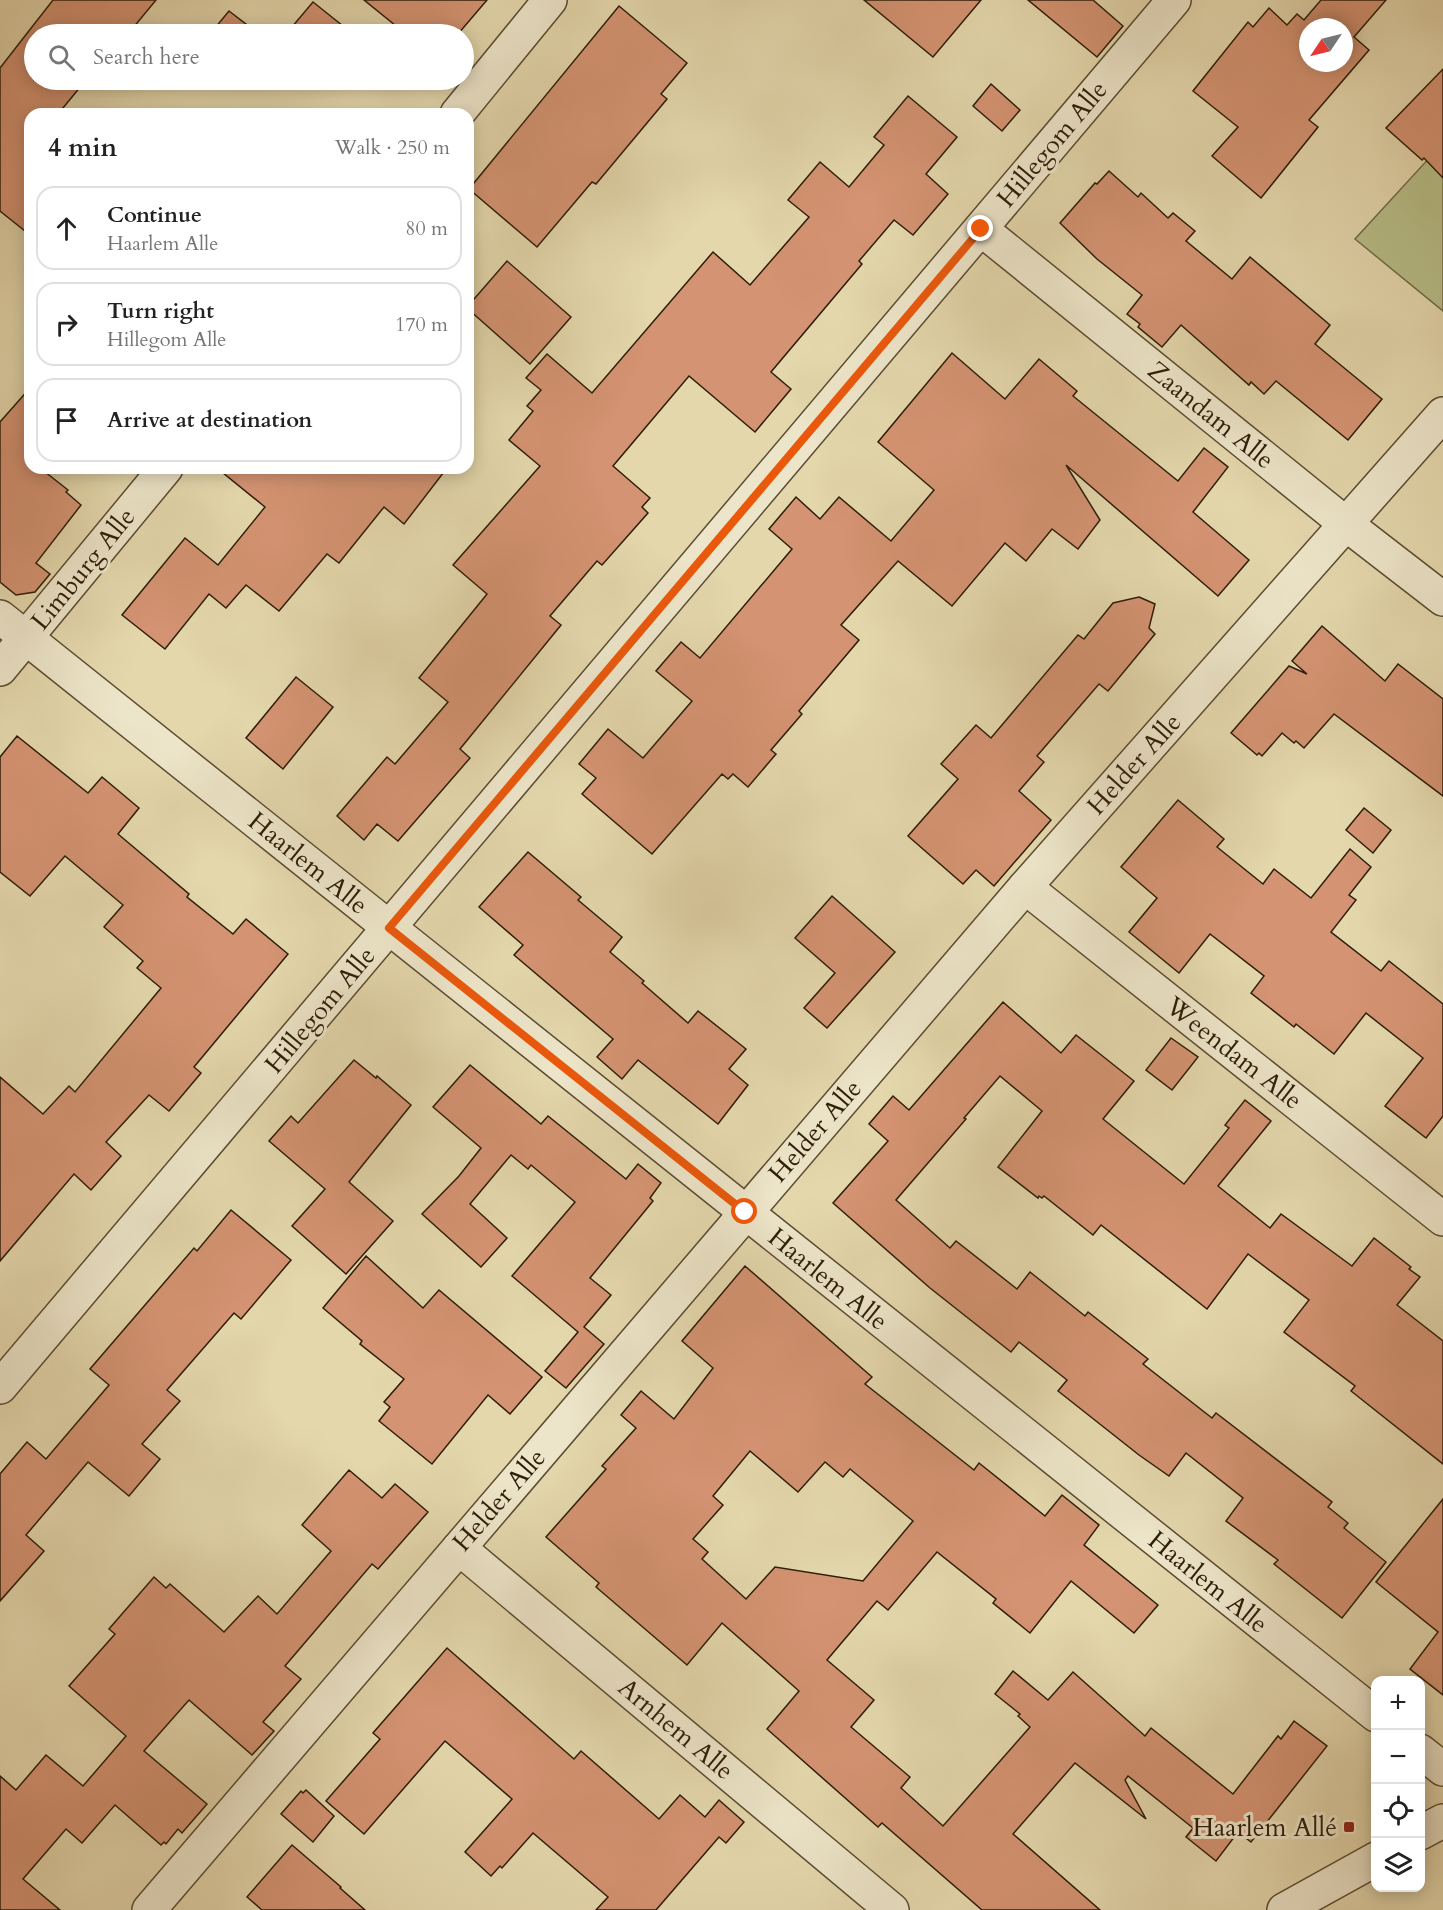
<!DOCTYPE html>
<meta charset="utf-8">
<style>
body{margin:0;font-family:Cardo,serif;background:#f2f2f2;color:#222}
.controls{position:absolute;right:18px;bottom:18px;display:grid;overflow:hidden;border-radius:12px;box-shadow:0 3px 15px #0003}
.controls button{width:54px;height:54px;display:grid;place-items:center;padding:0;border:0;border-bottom:2px solid #e0e0e0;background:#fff;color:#222;font:30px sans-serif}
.compass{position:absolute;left:1299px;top:18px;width:54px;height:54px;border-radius:50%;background:#fff;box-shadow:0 3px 15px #0003;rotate:235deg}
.stop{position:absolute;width:18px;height:18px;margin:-14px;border:4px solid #ea580c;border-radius:50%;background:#fff}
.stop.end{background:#ea580c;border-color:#fff;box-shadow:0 2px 6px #0008}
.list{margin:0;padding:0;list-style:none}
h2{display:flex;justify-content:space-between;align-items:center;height:78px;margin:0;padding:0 24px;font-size:26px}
h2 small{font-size:20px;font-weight:400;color:#767676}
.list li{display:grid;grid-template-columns:39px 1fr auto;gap:18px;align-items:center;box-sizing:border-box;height:84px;margin:0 12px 12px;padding:0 12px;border:2px solid #e0e0e0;border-radius:18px}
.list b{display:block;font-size:22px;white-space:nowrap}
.list p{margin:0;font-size:20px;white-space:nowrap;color:#767676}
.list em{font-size:20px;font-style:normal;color:#767676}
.icon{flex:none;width:33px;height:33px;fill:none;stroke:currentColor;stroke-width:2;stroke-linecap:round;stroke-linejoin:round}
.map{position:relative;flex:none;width:1443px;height:1910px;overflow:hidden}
.search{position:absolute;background:#fff;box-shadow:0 3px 15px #0003;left:24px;top:24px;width:450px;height:66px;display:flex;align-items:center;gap:15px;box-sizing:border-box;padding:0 21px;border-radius:33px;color:#767676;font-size:22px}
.panel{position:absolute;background:#fff;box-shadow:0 3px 15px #0003;left:24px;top:108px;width:450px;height:366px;border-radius:18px}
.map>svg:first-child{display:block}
.green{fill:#b7bd87;stroke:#726d48;stroke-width:1.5}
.building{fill:#d49372;stroke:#2d1d0a;stroke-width:1.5;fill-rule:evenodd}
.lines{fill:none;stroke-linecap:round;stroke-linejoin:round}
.minor-casing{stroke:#5b4c32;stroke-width:36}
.minor{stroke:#ede5c9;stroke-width:33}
.route{stroke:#ea580c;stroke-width:8}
.poi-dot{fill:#8f2418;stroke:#ede5c9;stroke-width:2}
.labels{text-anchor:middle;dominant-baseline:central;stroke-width:6;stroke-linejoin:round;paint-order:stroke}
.street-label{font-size:26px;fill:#2d1d0a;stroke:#ede5c9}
.poi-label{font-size:26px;fill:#2d1d0a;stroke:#ede5c9;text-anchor:end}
</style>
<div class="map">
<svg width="1443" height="1910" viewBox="0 0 1443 1910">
<rect width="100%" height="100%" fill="#e4d7ac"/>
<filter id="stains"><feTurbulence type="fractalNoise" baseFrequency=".00333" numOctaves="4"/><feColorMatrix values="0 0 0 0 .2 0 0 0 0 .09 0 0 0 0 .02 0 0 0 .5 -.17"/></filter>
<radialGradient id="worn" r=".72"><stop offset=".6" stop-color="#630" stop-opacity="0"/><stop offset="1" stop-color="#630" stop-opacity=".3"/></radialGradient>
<path class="green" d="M 1443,143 L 1443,311 L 1355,239 Z"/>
<g class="building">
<path d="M 53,0 L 156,0 L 128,34 L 34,34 L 34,80 L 86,80 L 58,114 L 30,114 L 30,155 L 26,160 L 30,163 L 30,235 L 0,211 L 0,68 Z"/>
<path d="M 364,0 L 487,0 L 458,34 L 406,34 Z"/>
<path d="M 864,0 L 981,0 L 933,57 Z"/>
<path d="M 1028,0 L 1093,0 L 1123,26 L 1097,57 Z"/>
<path d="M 1321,0 L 1386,0 L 1354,37 L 1369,50 L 1309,120 L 1318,127 L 1261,198 L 1212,156 L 1238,127 L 1193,91 L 1248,22 L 1253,27 L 1269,8 L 1287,25 L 1297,14 L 1304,20 ZM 1308,27 L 1344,27 L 1344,63 L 1308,63 Z"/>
<path d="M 313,2 L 353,34 L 286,34 Z"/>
<path d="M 619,6 L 687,63 L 661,94 L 667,99 L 596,184 L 592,182 L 537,247 L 469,189 Z"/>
<path d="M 229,11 L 259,34 L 210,34 Z"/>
<path d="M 1443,69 L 1443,178 L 1424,158 L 1422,160 L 1386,128 Z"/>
<path d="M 991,84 L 1020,110 L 1002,131 L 973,106 Z"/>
<path d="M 908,96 L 957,137 L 926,174 L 948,194 L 913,235 L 894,220 L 859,261 L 862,264 L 771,372 L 791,389 L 755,432 L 689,376 L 613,466 L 650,498 L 642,507 L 648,513 L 602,565 L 597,561 L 550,616 L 561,625 L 460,749 L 470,758 L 398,841 L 377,824 L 364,840 L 337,816 L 387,757 L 395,764 L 448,702 L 419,678 L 487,594 L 453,565 L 540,466 L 509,440 L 533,411 L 527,406 L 541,390 L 526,378 L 547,354 L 592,393 L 713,252 L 750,285 L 809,217 L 788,200 L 820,162 L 849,187 L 884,145 L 874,137 Z"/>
<path d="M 1109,171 L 1138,197 L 1141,193 L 1168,218 L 1173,213 L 1195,231 L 1186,241 L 1232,279 L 1250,257 L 1330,325 L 1315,344 L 1382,399 L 1348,440 L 1276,381 L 1264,394 L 1251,382 L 1249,385 L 1181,325 L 1162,347 L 1138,327 L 1140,324 L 1127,314 L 1142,295 L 1097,259 L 1060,223 L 1095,183 L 1097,184 Z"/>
<path d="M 507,261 L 571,317 L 530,364 L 468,309 L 468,306 Z"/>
<path d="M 952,353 L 1005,399 L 1039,359 L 1077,391 L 1073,396 L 1178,481 L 1204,448 L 1228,467 L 1193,512 L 1249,560 L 1218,596 L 1066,465 L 1100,520 L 1078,549 L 1052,529 L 1026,561 L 1005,543 L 952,606 L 898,561 L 841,625 L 859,640 L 799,711 L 802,714 L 771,750 L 776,754 L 748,787 L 733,774 L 728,779 L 722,774 L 652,854 L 582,794 L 596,778 L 579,764 L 608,729 L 643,758 L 692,701 L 656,671 L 681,642 L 700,658 L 792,549 L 769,529 L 796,497 L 820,519 L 839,497 L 891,541 L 934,490 L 878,442 Z"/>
<path d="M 30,388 L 30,468 L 40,468 L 68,490 L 66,492 L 81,505 L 36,563 L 50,574 L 35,592 L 16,595 L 0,582 L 0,422 Z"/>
<path d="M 217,468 L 447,468 L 404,524 L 384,507 L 339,563 L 327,554 L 279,611 L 246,585 L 226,608 L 209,594 L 165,649 L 122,615 L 185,538 L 218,565 L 265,507 Z"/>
<path d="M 1139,597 L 1155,604 L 1149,628 L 1155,634 L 1108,691 L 1099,684 L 1037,756 L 1044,762 L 1019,791 L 1051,820 L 994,886 L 976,870 L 963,884 L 908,836 L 958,779 L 941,764 L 976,725 L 991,738 L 1078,635 L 1084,639 L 1113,603 Z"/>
<path d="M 1322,626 L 1385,681 L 1398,664 L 1443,699 L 1443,796 L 1334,714 L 1304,748 L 1296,741 L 1294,743 L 1282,733 L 1262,756 L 1259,753 L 1257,755 L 1231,733 L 1289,666 L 1307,674 L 1292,661 Z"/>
<path d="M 296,677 L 333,707 L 283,769 L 246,738 Z"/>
<path d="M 17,736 L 88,793 L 102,777 L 139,808 L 118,834 L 189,894 L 187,897 L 233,934 L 246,919 L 288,954 L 194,1067 L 201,1073 L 169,1111 L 149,1095 L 106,1142 L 121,1156 L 91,1190 L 74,1174 L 0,1261 L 0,1077 L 43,1114 L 69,1086 L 75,1092 L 161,988 L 137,968 L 143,961 L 104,927 L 123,905 L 65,856 L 30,896 L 0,872 L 0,757 Z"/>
<path d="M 1178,800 L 1224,839 L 1217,847 L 1263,884 L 1274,869 L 1311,898 L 1350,849 L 1371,867 L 1349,895 L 1356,900 L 1331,932 L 1381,971 L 1389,961 L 1443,1004 L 1443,1116 L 1426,1138 L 1385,1106 L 1423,1058 L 1366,1013 L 1334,1054 L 1296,1024 L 1294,1027 L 1251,993 L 1264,976 L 1210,934 L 1179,973 L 1129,932 L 1157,898 L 1121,867 Z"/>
<path d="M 1364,808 L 1391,830 L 1373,853 L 1346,830 Z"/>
<path d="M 528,852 L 581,897 L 578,900 L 622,937 L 610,952 L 644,981 L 642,983 L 688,1023 L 698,1011 L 746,1049 L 729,1069 L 748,1085 L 718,1124 L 638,1060 L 622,1079 L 597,1057 L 613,1039 L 514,955 L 523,945 L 479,907 Z"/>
<path d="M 832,896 L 895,952 L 827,1028 L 804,1008 L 835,973 L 795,938 Z"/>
<path d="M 1003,1002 L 1061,1053 L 1076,1035 L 1134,1081 L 1103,1119 L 1184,1184 L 1229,1128 L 1225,1125 L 1245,1100 L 1271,1121 L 1218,1186 L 1270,1228 L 1281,1214 L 1352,1266 L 1374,1238 L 1411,1267 L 1409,1269 L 1420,1277 L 1397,1305 L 1443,1341 L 1443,1464 L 1351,1391 L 1355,1386 L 1284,1332 L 1309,1300 L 1248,1254 L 1207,1309 L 1101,1225 L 1093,1235 L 1044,1196 L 1042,1198 L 1039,1196 L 1038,1198 L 998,1167 L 1042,1111 L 1000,1076 L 964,1118 L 966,1119 L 896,1200 L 950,1248 L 956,1241 L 1017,1289 L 1030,1272 L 1085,1316 L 1088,1312 L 1148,1359 L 1143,1364 L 1212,1418 L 1216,1413 L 1332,1502 L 1328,1507 L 1348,1523 L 1344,1528 L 1386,1562 L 1342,1618 L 1274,1564 L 1278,1560 L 1226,1521 L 1243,1498 L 1186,1453 L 1169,1476 L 1139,1455 L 1058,1391 L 1067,1380 L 1019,1342 L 1011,1352 L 930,1288 L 833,1203 L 888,1141 L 869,1124 L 893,1096 L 909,1110 Z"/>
<path d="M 1171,1038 L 1198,1057 L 1172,1090 L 1146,1070 Z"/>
<path d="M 354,1060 L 376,1078 L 377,1076 L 411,1105 L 349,1182 L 393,1221 L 346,1274 L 292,1226 L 325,1189 L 269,1141 L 291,1116 L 298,1123 Z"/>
<path d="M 470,1065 L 541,1124 L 548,1116 L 626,1179 L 638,1164 L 661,1183 L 650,1198 L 653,1201 L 590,1278 L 611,1295 L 584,1327 L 604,1344 L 566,1388 L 545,1371 L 578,1332 L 512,1276 L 575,1202 L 531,1165 L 528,1169 L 511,1155 L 470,1204 L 507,1238 L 481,1267 L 422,1214 L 459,1176 L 481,1148 L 433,1107 Z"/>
<path d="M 231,1210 L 291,1260 L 241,1319 L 234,1313 L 167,1390 L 180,1401 L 142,1444 L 160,1459 L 129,1496 L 88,1462 L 26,1535 L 44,1551 L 0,1601 L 0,1474 L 27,1442 L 46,1459 L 109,1385 L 90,1369 L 194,1248 L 197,1251 Z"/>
<path d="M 366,1256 L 423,1308 L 439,1290 L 542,1377 L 510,1414 L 488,1395 L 432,1464 L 379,1421 L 390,1407 L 384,1402 L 404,1379 L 360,1344 L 362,1341 L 323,1308 Z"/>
<path d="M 745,1266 L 872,1377 L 865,1384 L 974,1470 L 979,1463 L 1045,1516 L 1062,1495 L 1099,1525 L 1084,1545 L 1158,1605 L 1134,1633 L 1071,1581 L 1030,1633 L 993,1603 L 996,1599 L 937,1552 L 888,1610 L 877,1601 L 827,1660 L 874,1700 L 851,1727 L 910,1777 L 901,1788 L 943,1826 L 1030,1727 L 1018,1716 L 1020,1714 L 995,1694 L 1013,1671 L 1048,1700 L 1073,1672 L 1145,1736 L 1151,1728 L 1233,1794 L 1278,1736 L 1281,1739 L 1294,1721 L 1327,1746 L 1251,1842 L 1238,1832 L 1216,1861 L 1186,1837 L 1193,1828 L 1128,1776 L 1125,1780 L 1146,1819 L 1075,1763 L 1013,1834 L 1100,1910 L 982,1910 L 882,1823 L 878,1827 L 767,1729 L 799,1691 L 722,1623 L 687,1665 L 596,1587 L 599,1583 L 546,1537 L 606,1469 L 602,1466 L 636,1428 L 621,1415 L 641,1391 L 674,1419 L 713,1368 L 682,1341 ZM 750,1451 L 798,1492 L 825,1462 L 843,1477 L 850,1469 L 913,1521 L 863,1581 L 775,1567 L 746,1599 L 702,1559 L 708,1552 L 693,1539 L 723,1505 L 713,1496 Z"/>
<path d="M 349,1470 L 382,1498 L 395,1484 L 428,1512 L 378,1569 L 372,1564 L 285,1666 L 301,1679 L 263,1722 L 274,1731 L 252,1755 L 189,1700 L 144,1751 L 207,1804 L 182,1833 L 178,1829 L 166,1844 L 164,1842 L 161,1845 L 115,1805 L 82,1843 L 66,1829 L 23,1879 L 60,1910 L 0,1910 L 0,1776 L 16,1790 L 46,1755 L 83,1786 L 126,1736 L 69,1686 L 115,1634 L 109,1629 L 154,1577 L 166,1588 L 170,1584 L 224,1632 L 258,1596 L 277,1614 L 331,1551 L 302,1525 Z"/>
<path d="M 1443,1499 L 1443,1695 L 1410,1669 L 1438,1632 L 1376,1582 Z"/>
<path d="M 447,1648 L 574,1759 L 581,1751 L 659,1819 L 680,1795 L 705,1817 L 719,1800 L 744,1822 L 726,1843 L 719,1837 L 656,1910 L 596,1910 L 608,1897 L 533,1833 L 502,1868 L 500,1866 L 491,1876 L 465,1852 L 512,1799 L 445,1741 L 364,1834 L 326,1801 L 380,1739 L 373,1733 Z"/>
<path d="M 306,1790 L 334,1816 L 313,1842 L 281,1814 L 301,1791 L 303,1793 Z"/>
<path d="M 292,1845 L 341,1887 L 340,1888 L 365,1910 L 262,1910 L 247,1897 Z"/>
</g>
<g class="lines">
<g class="minor-casing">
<g id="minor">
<path d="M 457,114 L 550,0"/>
<path d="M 981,229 L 1346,524 L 1443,599"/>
<path d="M 0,617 L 1376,1715"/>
<path d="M 0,669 L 166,468"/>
<path d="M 1025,887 L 1443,1219"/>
<path d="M 0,1387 L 1174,0"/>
<path d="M 459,1548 L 892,1910"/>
<path d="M 1420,1751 L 1443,1769"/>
<path d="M 1420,1833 L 1443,1821"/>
<path d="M 149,1910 L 1025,887 L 1443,414"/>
<path d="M 1284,1910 L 1376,1859"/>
</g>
</g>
<use href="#minor" class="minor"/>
</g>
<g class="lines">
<path class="route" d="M 745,1212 L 389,928 L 981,229"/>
</g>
<rect class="poi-dot" x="1343" y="1821" width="12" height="12" rx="3"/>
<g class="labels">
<g class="street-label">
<text transform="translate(1052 144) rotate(-50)">Hillegom Alle</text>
<text transform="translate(1211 415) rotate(39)">Zaandam Alle</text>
<text transform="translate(83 569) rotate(-51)">Limburg Alle</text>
<text transform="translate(1134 764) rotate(-48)">Helder Alle</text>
<text transform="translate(308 863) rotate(39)">Haarlem Alle</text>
<text transform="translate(320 1010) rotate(-50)">Hillegom Alle</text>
<text transform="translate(1234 1053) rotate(38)">Weendam Alle</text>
<text transform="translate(815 1131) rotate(-49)">Helder Alle</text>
<text transform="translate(828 1279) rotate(39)">Haarlem Alle</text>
<text transform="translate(499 1500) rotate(-49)">Helder Alle</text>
<text transform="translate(1208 1582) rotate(39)">Haarlem Alle</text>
<text transform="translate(676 1729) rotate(40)">Arnhem Alle</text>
</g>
<g class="poi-label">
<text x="1337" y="1827">Haarlem Allé</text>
</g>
</g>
<rect width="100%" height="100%" filter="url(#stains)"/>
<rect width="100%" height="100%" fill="url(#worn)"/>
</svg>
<div class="controls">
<button>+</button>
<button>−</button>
<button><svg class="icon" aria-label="locate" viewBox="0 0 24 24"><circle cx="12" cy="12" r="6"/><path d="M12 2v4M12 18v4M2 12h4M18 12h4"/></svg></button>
<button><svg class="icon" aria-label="layers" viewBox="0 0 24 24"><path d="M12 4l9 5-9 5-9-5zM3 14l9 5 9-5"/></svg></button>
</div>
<svg class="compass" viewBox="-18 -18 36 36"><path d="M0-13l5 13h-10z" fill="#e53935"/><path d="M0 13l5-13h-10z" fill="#767676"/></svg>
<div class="stop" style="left:745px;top:1212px"></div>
<div class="stop end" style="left:981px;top:229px"></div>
<div class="search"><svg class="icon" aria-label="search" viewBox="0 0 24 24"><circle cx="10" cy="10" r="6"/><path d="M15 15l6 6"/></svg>Search here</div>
<section class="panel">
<h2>4 min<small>Walk · 250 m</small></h2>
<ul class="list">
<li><svg class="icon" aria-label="ahead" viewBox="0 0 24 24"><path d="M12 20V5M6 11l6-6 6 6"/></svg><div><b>Continue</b><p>Haarlem Alle</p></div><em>80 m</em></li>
<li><svg class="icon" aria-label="right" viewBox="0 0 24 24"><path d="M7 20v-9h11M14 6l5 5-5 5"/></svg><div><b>Turn right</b><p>Hillegom Alle</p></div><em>170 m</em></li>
<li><svg class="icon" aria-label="arrive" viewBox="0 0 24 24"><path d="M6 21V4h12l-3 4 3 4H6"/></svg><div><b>Arrive at destination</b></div></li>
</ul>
</section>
</div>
